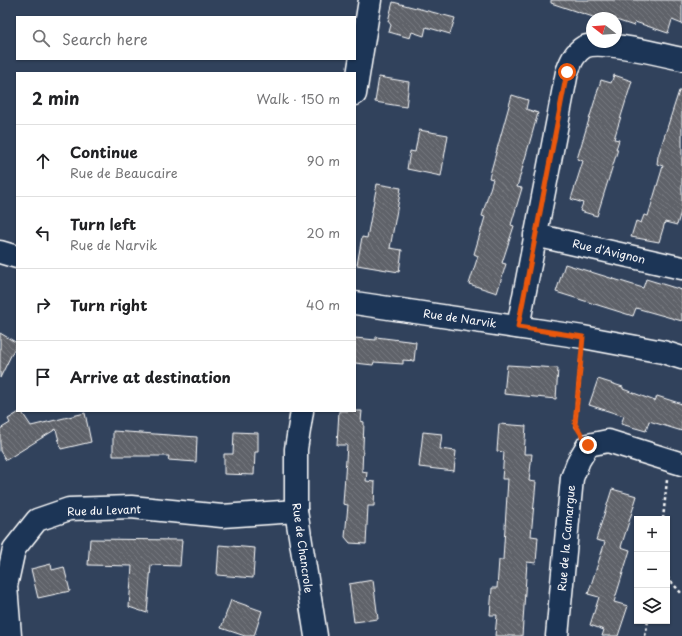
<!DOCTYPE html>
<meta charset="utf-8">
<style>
body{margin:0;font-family:"Playpen Sans",sans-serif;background:#f2f2f2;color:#202124}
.controls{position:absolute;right:12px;bottom:12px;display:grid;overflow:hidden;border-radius:0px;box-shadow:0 1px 3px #0004}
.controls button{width:36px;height:36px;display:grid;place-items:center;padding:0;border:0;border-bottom:1px solid #e0e0e0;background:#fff;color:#202124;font:20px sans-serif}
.compass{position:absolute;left:586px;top:12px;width:36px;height:36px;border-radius:50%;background:#fff;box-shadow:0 1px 3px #0004;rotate:287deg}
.stop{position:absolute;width:12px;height:12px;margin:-9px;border:3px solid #ea580c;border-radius:50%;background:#fff}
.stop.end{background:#ea580c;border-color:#fff;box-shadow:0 1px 4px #0008}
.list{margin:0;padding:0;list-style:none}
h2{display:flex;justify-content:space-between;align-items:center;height:52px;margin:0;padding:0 16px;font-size:17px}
h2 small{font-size:13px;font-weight:400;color:#757577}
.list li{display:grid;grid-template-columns:26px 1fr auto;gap:12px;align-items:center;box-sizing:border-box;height:72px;padding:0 16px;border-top:1px solid #e0e0e0}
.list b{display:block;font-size:15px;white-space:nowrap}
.list p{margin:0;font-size:13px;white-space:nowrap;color:#757577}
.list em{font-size:13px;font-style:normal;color:#757577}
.icon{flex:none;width:22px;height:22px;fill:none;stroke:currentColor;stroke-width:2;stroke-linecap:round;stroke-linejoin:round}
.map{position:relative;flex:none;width:682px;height:636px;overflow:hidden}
.search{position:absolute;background:#fff;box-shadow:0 1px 3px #0004;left:16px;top:16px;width:340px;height:44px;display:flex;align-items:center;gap:10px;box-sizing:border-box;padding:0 14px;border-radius:0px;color:#757577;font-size:15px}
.panel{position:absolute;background:#fff;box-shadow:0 1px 3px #0004;left:16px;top:72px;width:340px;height:340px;border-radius:0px}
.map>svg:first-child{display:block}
.building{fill:url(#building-back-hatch);stroke:#fff}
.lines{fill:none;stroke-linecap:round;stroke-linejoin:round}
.minor-casing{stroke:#fff;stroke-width:25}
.path{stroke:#fff;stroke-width:2.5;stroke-dasharray:3 3;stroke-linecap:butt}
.minor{stroke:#1d3557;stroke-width:22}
.route{stroke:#ea580c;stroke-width:5}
.labels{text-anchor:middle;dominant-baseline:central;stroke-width:3.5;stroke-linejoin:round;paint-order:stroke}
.street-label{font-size:11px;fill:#fff;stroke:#1d3557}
</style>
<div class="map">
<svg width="682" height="636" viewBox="0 0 682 636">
<defs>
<pattern id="building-back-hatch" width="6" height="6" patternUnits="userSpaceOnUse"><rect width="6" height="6" fill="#5f6269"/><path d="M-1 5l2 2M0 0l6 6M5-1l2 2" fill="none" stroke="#777a80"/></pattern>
</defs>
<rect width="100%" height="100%" fill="#31425c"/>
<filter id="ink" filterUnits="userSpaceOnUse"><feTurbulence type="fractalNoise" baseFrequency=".025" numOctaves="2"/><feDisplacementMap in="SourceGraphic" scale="8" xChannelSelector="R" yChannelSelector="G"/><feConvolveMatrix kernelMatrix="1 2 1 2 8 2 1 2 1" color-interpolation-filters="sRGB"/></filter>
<g filter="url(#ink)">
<g class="building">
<path d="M 551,0 L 682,0 L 682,24 L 672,20 L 668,33 L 635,22 L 634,26 L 616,20 L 616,18 L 596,18 L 551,3 Z"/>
<path d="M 393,2 L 455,18 L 450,34 L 426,27 L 424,36 L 412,32 L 410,38 L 389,32 L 391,25 L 388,21 Z"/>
<path d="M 614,75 L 632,81 L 614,139 L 619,140 L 616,149 L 618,149 L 597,216 L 580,211 L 583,203 L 571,199 L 583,161 L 577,159 L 601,80 L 611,83 Z"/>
<path d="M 379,77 L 409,82 L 406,107 L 375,102 Z"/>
<path d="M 679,91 L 682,91 L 682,208 L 677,225 L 665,222 L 659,242 L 631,237 L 636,221 L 641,223 L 644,215 L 648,216 L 663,166 L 657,164 L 658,156 Z"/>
<path d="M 512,95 L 528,100 L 526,109 L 538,113 L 517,187 L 522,188 L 511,225 L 514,226 L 502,263 L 506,264 L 497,293 L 469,284 L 478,256 L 474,254 L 485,217 L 482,216 L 493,179 L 489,178 Z"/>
<path d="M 419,130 L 448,135 L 441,176 L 407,169 L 410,151 L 415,152 Z"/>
<path d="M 377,184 L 401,188 L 390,248 L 402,250 L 399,272 L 357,265 L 362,237 L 367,238 Z"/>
<path d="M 565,264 L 643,288 L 646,279 L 682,290 L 682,321 L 636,308 L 633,316 L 556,292 Z"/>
<path d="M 0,333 L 17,343 L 0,378 Z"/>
<path d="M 376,337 L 416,342 L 414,361 L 403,360 L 403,364 L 374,362 L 373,365 L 355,363 L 355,338 L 376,340 Z"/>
<path d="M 507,365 L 558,368 L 556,399 L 504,394 Z"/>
<path d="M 598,379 L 623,387 L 623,389 L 655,401 L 657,396 L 682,404 L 682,431 L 649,421 L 646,431 L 621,424 L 624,416 L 589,405 Z"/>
<path d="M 21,411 L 31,426 L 85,413 L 91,442 L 61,449 L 56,429 L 6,460 L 0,451 L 0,429 L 10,423 L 8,419 Z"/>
<path d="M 339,411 L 362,411 L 361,421 L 364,422 L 362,471 L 367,472 L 366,481 L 375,482 L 374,506 L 368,506 L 366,544 L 350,543 L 345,537 L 348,505 L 343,504 L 347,445 L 337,445 Z"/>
<path d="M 499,424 L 526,426 L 524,454 L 532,454 L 529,481 L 536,482 L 531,536 L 538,537 L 536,563 L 527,562 L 522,636 L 495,636 L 497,615 L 490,615 L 492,588 L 497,588 L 499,560 L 503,560 L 508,479 L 502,479 L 504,452 L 497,451 Z"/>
<path d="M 113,431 L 197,437 L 196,462 L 168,460 L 169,456 L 113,456 Z"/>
<path d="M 234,432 L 258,433 L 258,452 L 255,452 L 254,475 L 224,474 L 224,454 L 233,454 Z"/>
<path d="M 423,432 L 442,434 L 440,449 L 456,451 L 454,471 L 419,467 Z"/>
<path d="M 612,489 L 637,496 L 621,547 L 630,550 L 614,602 L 628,606 L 618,636 L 602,636 L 604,630 L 590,625 L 599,597 L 588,594 L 605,542 L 596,540 Z"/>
<path d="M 90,539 L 182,540 L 180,566 L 151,565 L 147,613 L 129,607 L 132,566 L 88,565 Z"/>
<path d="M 219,545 L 255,548 L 253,578 L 217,575 Z"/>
<path d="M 51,564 L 52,570 L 64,567 L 70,591 L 38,598 L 31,569 Z"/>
<path d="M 373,580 L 378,619 L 354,622 L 349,584 Z"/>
<path d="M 231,600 L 262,611 L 254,636 L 245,636 L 221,628 Z"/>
</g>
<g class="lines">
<g class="minor-casing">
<g id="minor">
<path d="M 355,94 L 370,0"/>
<path d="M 535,235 L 682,268"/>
<path d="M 0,252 L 17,257"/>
<path d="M 355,303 L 583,337 L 663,352 L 682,358"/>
<path d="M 518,327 L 567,72 C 571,62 574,53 584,47 C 601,39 662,55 682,59"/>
<path d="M 302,411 L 296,449 L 296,511 L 316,636"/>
<path d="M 10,636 L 6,586 L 14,549 L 37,520 L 69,509 L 131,507 L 222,516 L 296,511"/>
<path d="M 557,636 L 572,478 L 579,460 L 588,445 L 608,441 L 682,464"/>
</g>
</g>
<g class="path">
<path d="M 577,428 L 575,425 L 581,358"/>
<path d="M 663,519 L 667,480"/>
<path d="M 667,577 L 682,594"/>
<path d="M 645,636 L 648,621"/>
</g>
<use href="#minor" class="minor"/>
</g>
</g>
<g class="lines" filter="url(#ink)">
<path class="route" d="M 567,72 L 518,327 L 583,337 L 575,424 L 588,445"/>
</g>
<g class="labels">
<g class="street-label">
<text transform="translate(609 251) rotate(13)">Rue d'Avignon</text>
<text transform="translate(460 318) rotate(8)">Rue de Narvik</text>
<text transform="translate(104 510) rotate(-2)">Rue du Levant</text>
<text transform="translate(566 538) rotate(-85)">Rue de la Camargue</text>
<text transform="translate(303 548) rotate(82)">Rue de Chancrole</text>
</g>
</g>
</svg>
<div class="controls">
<button>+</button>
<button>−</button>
<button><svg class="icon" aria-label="layers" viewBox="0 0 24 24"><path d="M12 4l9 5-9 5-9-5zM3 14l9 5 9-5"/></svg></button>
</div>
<svg class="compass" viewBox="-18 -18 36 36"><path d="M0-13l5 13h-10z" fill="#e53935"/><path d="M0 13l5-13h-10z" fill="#757577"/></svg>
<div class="stop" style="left:567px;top:72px"></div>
<div class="stop end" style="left:588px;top:445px"></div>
<div class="search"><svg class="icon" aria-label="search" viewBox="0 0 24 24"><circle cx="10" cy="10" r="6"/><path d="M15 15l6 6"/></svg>Search here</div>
<section class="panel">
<h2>2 min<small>Walk · 150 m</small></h2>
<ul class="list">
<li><svg class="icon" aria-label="ahead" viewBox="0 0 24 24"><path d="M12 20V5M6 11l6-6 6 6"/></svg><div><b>Continue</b><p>Rue de Beaucaire</p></div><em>90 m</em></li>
<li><svg class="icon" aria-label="left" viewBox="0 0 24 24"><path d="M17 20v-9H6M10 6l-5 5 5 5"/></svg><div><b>Turn left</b><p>Rue de Narvik</p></div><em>20 m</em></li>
<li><svg class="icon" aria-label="right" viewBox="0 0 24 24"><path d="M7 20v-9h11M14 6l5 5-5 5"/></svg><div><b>Turn right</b></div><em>40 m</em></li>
<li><svg class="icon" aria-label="arrive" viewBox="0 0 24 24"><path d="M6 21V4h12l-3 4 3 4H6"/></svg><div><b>Arrive at destination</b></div></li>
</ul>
</section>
</div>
